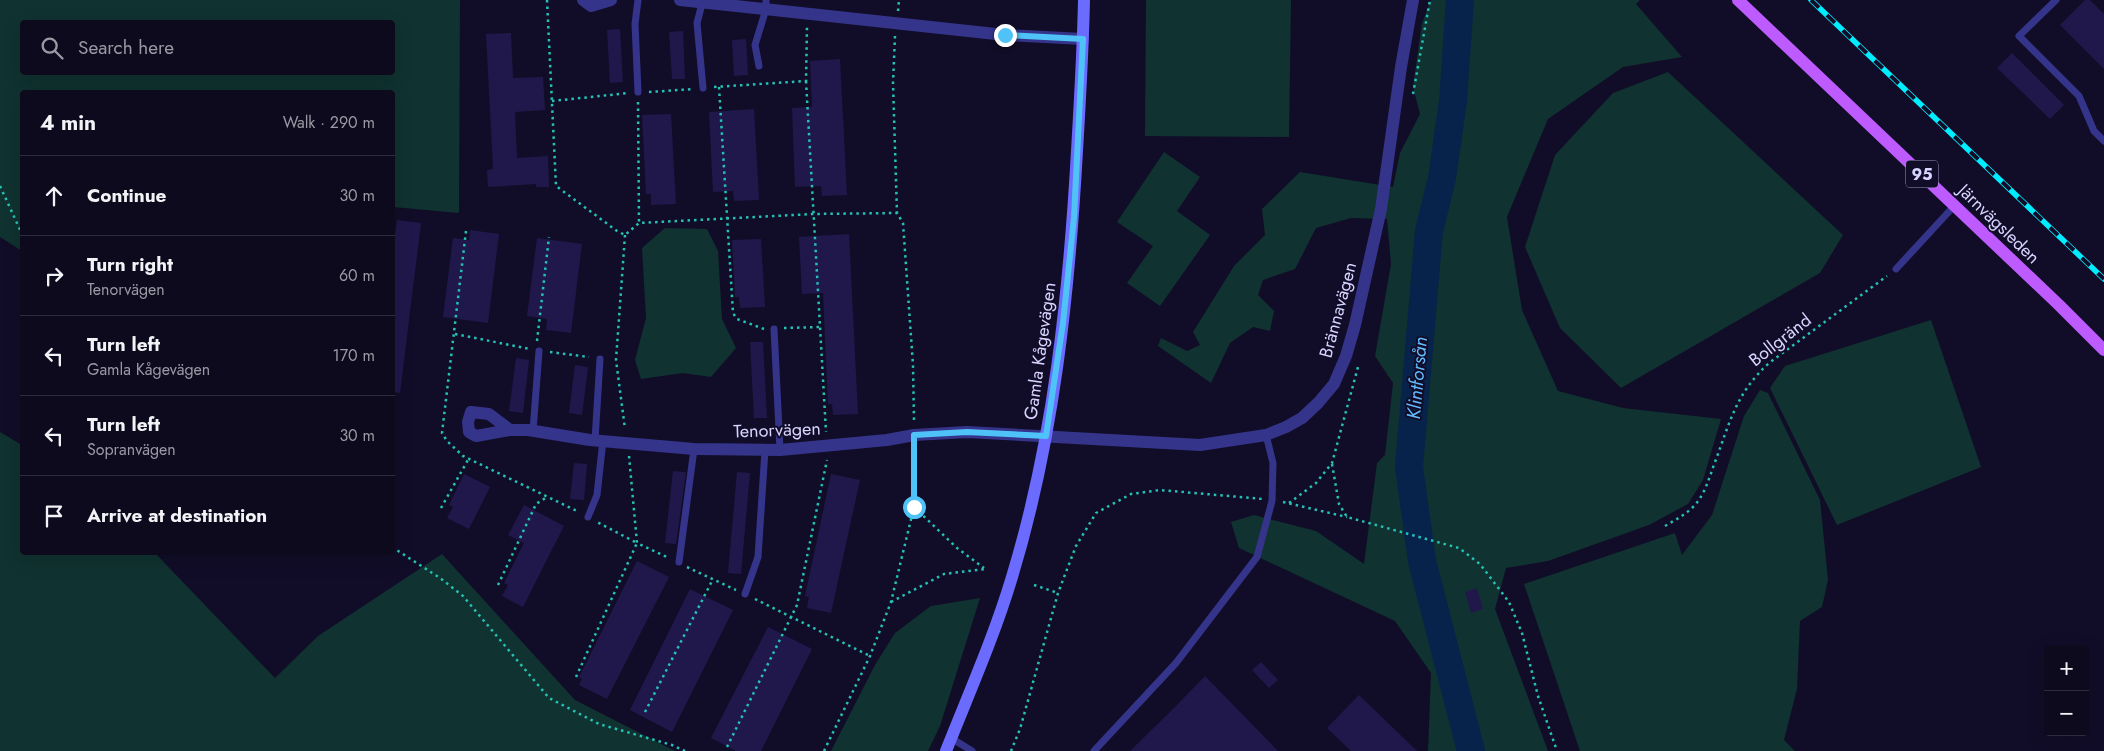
<!DOCTYPE html>
<meta charset="utf-8">
<style>
body{margin:0;font-family:Jost,sans-serif;background:#1b182b;color:#f1f3f6}
.controls{position:absolute;right:15px;bottom:15px;display:grid;overflow:hidden;border-radius:5px;box-shadow:0 5px 20px #0002}
.controls button{width:45px;height:45px;display:grid;place-items:center;padding:0;border:0;border-bottom:1px solid #2d2b3c;background:#0d0a1e;color:#f1f3f6;font:25px sans-serif}
.stop{position:absolute;width:15px;height:15px;margin:-11px;border:4px solid #4fc3f7;border-radius:50%;background:#fff}
.stop.end{background:#4fc3f7;border-color:#fff;box-shadow:0 1px 5px #0008}
.list{margin:0;padding:0;list-style:none}
h2{display:flex;justify-content:space-between;align-items:center;height:65px;margin:0;padding:0 20px;font-size:21px}
h2 small{font-size:16px;font-weight:400;color:#9a9aa4}
.list li{display:grid;grid-template-columns:32px 1fr auto;gap:15px;align-items:center;box-sizing:border-box;height:80px;padding:0 20px;border-top:1px solid #2d2b3c}
.list b{display:block;font-size:19px;white-space:nowrap}
.list p{margin:0;font-size:16px;white-space:nowrap;color:#9a9aa4}
.list em{font-size:16px;font-style:normal;color:#9a9aa4}
.icon{flex:none;width:28px;height:28px;fill:none;stroke:currentColor;stroke-width:2;stroke-linecap:round;stroke-linejoin:round}
.map{position:relative;flex:none;width:2104px;height:751px;overflow:hidden}
.search{position:absolute;background:#0d0a1e;box-shadow:0 5px 20px #0002;left:20px;top:20px;width:375px;height:55px;display:flex;align-items:center;gap:12px;box-sizing:border-box;padding:0 18px;border-radius:5px;color:#9a9aa4;font-size:19px}
.panel{position:absolute;background:#0d0a1e;box-shadow:0 5px 20px #0002;left:20px;top:90px;width:375px;height:465px;border-radius:5px}
.map>svg:first-child{display:block}
.green{fill:#103230;fill-rule:evenodd}
.lines{fill:none;stroke-linecap:round;stroke-linejoin:round}
.river{stroke:#07234c;stroke-width:28}
.building{fill:#20184a}
.path{stroke:#24c2b4;stroke-width:2.5;stroke-dasharray:2.5 4;stroke-linecap:butt}
.lane{stroke:#35348b;stroke-width:7}
.street{stroke:#35348b;stroke-width:12}
.secondary{stroke:#6b6bff;stroke-width:12}
.primary{stroke:#bd5bff;stroke-width:12}
.rail-casing{stroke:#00ecff;stroke-width:5.5}
.rail{stroke:#110d28;stroke-width:4;stroke-dasharray:11;stroke-linecap:butt}
.route{stroke:#4fc3f7;stroke-width:6}
.labels{text-anchor:middle;dominant-baseline:central;stroke-width:4;stroke-linejoin:round;paint-order:stroke}
.shield{fill:#110d28;stroke:#9c98be;stroke-width:1}
.shield-label{font-size:16px;font-weight:bold;fill:#d7d4ff}
.street-label{font-size:18px;fill:#d7d4ff;stroke:#110d28}
.water-label{font-size:19px;font-style:italic;fill:#62bbff;stroke:#110d28}
</style>
<div class="map">
<svg width="2104" height="751" viewBox="0 0 2104 751">
<rect width="100%" height="100%" fill="#110d28"/>
<g class="green">
<path d="M 0,0 L 460,0 L 459,213 L 393,207 L 392,92 L 22,92 L 22,251 L 0,237 ZM 22,22 L 392,22 L 392,72 L 22,72 Z"/>
<path d="M 1146,0 L 1291,0 L 1289,137 L 1145,136 Z"/>
<path d="M 1431,0 L 1640,0 L 1636,4 L 1682,57 L 1623,67 L 1548,119 L 1507,217 L 1522,310 L 1558,391 L 1623,408 L 1721,419 L 1703,480 L 1688,504 L 1649,525 L 1548,561 L 1506,568 L 1495,609 L 1548,751 L 1428,751 L 1431,673 L 1395,621 L 1239,548 L 1231,522 L 1254,515 L 1316,531 L 1364,564 L 1377,463 L 1385,455 L 1393,383 L 1375,356 L 1391,264 L 1387,219 L 1351,218 L 1316,228 L 1295,269 L 1263,280 L 1258,295 L 1274,311 L 1270,331 L 1253,327 L 1230,343 L 1211,383 L 1158,346 L 1161,338 L 1187,351 L 1200,345 L 1193,332 L 1234,266 L 1265,235 L 1262,209 L 1300,172 L 1393,187 L 1400,153 L 1420,114 L 1413,87 L 1422,23 Z"/>
<path d="M 1668,72 L 1843,235 L 1820,273 L 1621,388 L 1560,328 L 1525,247 L 1555,155 L 1613,93 Z"/>
<path d="M 1164,152 L 1200,177 L 1177,211 L 1210,235 L 1160,306 L 1127,283 L 1153,246 L 1117,222 Z"/>
<path d="M 665,228 L 707,229 L 718,251 L 722,319 L 736,348 L 711,377 L 683,373 L 641,379 L 635,360 L 646,318 L 642,248 Z"/>
<path d="M 1931,320 L 1981,467 L 1837,525 L 1770,388 L 1785,366 Z"/>
<path d="M 1760,390 L 1768,393 L 1820,500 L 1828,580 L 1822,607 L 1800,621 L 1797,689 L 1784,740 L 1795,751 L 1580,751 L 1524,584 L 1675,533 L 1682,555 L 1712,515 L 1744,416 Z"/>
<path d="M 0,432 L 22,445 L 22,552 L 155,553 L 275,678 L 318,636 L 442,554 L 575,700 L 675,751 L 0,751 Z"/>
<path d="M 980,598 L 940,726 L 928,751 L 831,751 L 875,665 L 895,633 L 931,606 Z"/>
</g>
<g class="lines">
<path class="river" d="M 1460,0 L 1453,101 L 1442,178 L 1429,231 L 1409,467 L 1422,561 L 1471,751"/>
</g>
<g class="building">
<path d="M 2085,0 L 2090,0 L 2104,14 L 2104,69 L 2060,25 Z"/>
<path d="M 620,29 L 623,82 L 610,83 L 607,30 Z"/>
<path d="M 683,31 L 685,79 L 672,79 L 669,32 Z"/>
<path d="M 511,33 L 513,78 L 543,77 L 545,110 L 515,112 L 517,158 L 548,156 L 549,187 L 536,187 L 536,184 L 488,187 L 487,170 L 493,169 L 486,34 Z"/>
<path d="M 746,39 L 748,75 L 734,76 L 732,40 Z"/>
<path d="M 2012,53 L 2064,105 L 2050,119 L 1997,68 Z"/>
<path d="M 840,59 L 847,195 L 822,196 L 821,186 L 795,187 L 792,108 L 812,107 L 810,61 Z"/>
<path d="M 754,109 L 759,200 L 734,201 L 733,191 L 713,192 L 709,112 Z"/>
<path d="M 671,114 L 676,204 L 651,205 L 651,194 L 646,194 L 642,115 Z"/>
<path d="M 397,220 L 421,223 L 400,393 L 392,392 L 392,256 Z"/>
<path d="M 470,230 L 499,234 L 488,323 L 443,317 L 453,238 L 469,240 Z"/>
<path d="M 849,234 L 858,414 L 833,415 L 832,404 L 828,404 L 823,293 L 802,294 L 799,237 Z"/>
<path d="M 537,238 L 582,244 L 571,333 L 546,330 L 547,319 L 527,316 Z"/>
<path d="M 761,239 L 765,307 L 740,308 L 739,297 L 735,297 L 732,240 Z"/>
<path d="M 750,342 L 763,342 L 767,418 L 754,418 Z"/>
<path d="M 516,358 L 529,360 L 523,413 L 509,411 Z"/>
<path d="M 575,365 L 588,367 L 582,415 L 569,413 Z"/>
<path d="M 574,463 L 587,464 L 584,500 L 570,499 Z"/>
<path d="M 673,471 L 686,472 L 676,544 L 665,543 Z"/>
<path d="M 737,472 L 750,473 L 741,574 L 728,573 Z"/>
<path d="M 464,474 L 490,487 L 469,529 L 447,518 L 453,507 L 449,505 Z"/>
<path d="M 831,474 L 860,480 L 831,613 L 807,608 L 809,597 L 805,596 Z"/>
<path d="M 524,505 L 564,526 L 523,607 L 502,596 L 508,585 L 504,583 L 524,543 L 508,535 Z"/>
<path d="M 637,561 L 669,577 L 607,699 L 579,685 L 582,679 L 579,677 Z"/>
<path d="M 1477,588 L 1483,609 L 1471,613 L 1465,592 Z"/>
<path d="M 690,589 L 733,610 L 672,732 L 630,710 Z"/>
<path d="M 768,627 L 812,649 L 761,751 L 736,751 L 711,738 Z"/>
<path d="M 1261,662 L 1278,680 L 1269,688 L 1252,670 Z"/>
<path d="M 1205,676 L 1278,751 L 1130,751 L 1172,710 Z"/>
<path d="M 1359,695 L 1417,751 L 1351,751 L 1327,728 Z"/>
</g>
<g class="lines">
<g class="path">
<path d="M 547,0 L 556,186 L 617,231 L 625,235 L 639,223 L 813,214 L 897,213"/>
<path d="M 898,11 L 899,0"/>
<path d="M 895,36 L 893,83 L 897,213 L 903,223 L 913,365 L 914,421"/>
<path d="M 806,81 L 826,432"/>
<path d="M 714,87 L 806,81 L 807,26"/>
<path d="M 719,87 L 733,313 L 737,319 L 764,329"/>
<path d="M 649,92 L 694,89"/>
<path d="M 1413,94 L 1430,0"/>
<path d="M 552,101 L 629,93"/>
<path d="M 638,102 L 639,223"/>
<path d="M 0,186 L 22,234"/>
<path d="M 466,231 L 442,433 L 447,441 L 463,456 L 579,512"/>
<path d="M 625,235 L 616,360 L 625,429"/>
<path d="M 784,328 L 820,327"/>
<path d="M 455,334 L 530,349"/>
<path d="M 537,341 L 549,237"/>
<path d="M 550,352 L 589,357"/>
<path d="M 629,456 L 637,543 L 669,558"/>
<path d="M 1332,464 L 1339,504 L 1347,517 L 1459,548 L 1480,564 L 1509,602 L 1522,633 L 1538,696 L 1557,751"/>
<path d="M 1283,502 L 1347,517"/>
<path d="M 1289,503 L 1316,483 L 1332,463 L 1358,367"/>
<path d="M 914,507 L 957,548 L 984,568"/>
<path d="M 441,508 L 469,458"/>
<path d="M 1665,526 C 1675,520 1685,515 1693,507 C 1705,495 1709,478 1715,462 C 1730,422 1736,393 1769,363 L 1887,276"/>
<path d="M 392,547 L 440,578 L 463,596 L 549,698 L 599,724 L 672,745 L 685,751"/>
<path d="M 687,567 L 736,590"/>
<path d="M 498,585 L 536,504 L 547,497"/>
<path d="M 1034,585 L 1058,593"/>
<path d="M 755,599 L 870,656"/>
<path d="M 891,602 L 944,574 L 985,569"/>
<path d="M 576,677 L 637,543 L 597,522"/>
<path d="M 645,712 L 713,579"/>
<path d="M 727,747 L 797,605 L 827,460"/>
<path d="M 824,751 L 870,656 L 891,602 L 914,507 L 914,449"/>
<path d="M 1011,751 L 1020,729 L 1058,593 L 1076,546 L 1096,513 L 1131,494 L 1160,490 L 1263,499"/>
</g>
<g class="lane">
<path d="M 703,0 L 697,23 L 703,88"/>
<path d="M 2056,0 L 2019,36 L 2079,96 L 2094,131 L 2104,141"/>
<path d="M 759,66 L 755,45 L 766,9 L 766,0"/>
<path d="M 638,92 L 635,24 L 638,0"/>
<path d="M 1896,269 L 1955,205"/>
<path d="M 774,329 L 780,450"/>
<path d="M 533,431 L 539,351"/>
<path d="M 595,440 L 600,359"/>
<path d="M 588,517 L 597,495 L 603,440"/>
<path d="M 679,562 L 694,449"/>
<path d="M 745,594 L 758,557 L 765,450"/>
<path d="M 951,738 L 972,751"/>
<path d="M 1094,751 L 1176,663 L 1257,557 L 1272,501 L 1273,463 L 1266,435"/>
</g>
<g class="street">
<path d="M 583,0 L 591,6 L 611,0"/>
<path d="M 680,0 L 1005,35 L 1083,39"/>
<path d="M 510,430 L 476,436 L 469,432 L 468,422 L 471,412 L 489,414 L 510,430 L 528,430 L 590,440 L 694,449 L 780,450 L 887,440 L 914,435 L 967,432 L 1200,445 L 1266,435 L 1286,427 L 1302,418 L 1318,403 L 1334,384 L 1346,356 L 1355,325 L 1381,209 L 1401,67 L 1413,0"/>
</g>
<path class="secondary" d="M 946,751 C 969,693 994,637 1012,577 C 1054,439 1069,294 1077,151 C 1080,100 1083,50 1084,0"/>
<path class="primary" d="M 1738,0 L 2059,305 L 2104,350"/>
<g class="rail-casing">
<path id="rail" d="M 1811,0 L 2104,279"/>
</g>
<use href="#rail" class="rail"/>
</g>
<g class="lines">
<path class="route" d="M 914,507 L 914,435 L 967,432 L 1046,436 L 1063,323 L 1074,217 L 1083,39 L 1005,35"/>
</g>
<g class="labels">
<rect class="shield" x="1906" y="160.5" width="32" height="27" rx="4"/>
<g class="shield-label">
<text x="1922" y="174">95</text>
</g>
<g class="street-label">
<text transform="translate(1999 224) rotate(44)">Järnvägsleden</text>
<text transform="translate(1338 310) rotate(-75)">Brännavägen</text>
<text transform="translate(1780 340) rotate(-38)">Bollgränd</text>
<text transform="translate(1040 351) rotate(-82)">Gamla Kågevägen</text>
<text transform="translate(777 430) rotate(-2)">Tenorvägen</text>
</g>
<g class="water-label">
<text transform="translate(1417 378) rotate(-85)">Klintforsån</text>
</g>
</g>
</svg>
<div class="controls">
<button>+</button>
<button>−</button>
</div>
<div class="stop" style="left:914px;top:507px"></div>
<div class="stop end" style="left:1005px;top:35px"></div>
<div class="search"><svg class="icon" aria-label="search" viewBox="0 0 24 24"><circle cx="10" cy="10" r="6"/><path d="M15 15l6 6"/></svg>Search here</div>
<section class="panel">
<h2>4 min<small>Walk · 290 m</small></h2>
<ul class="list">
<li><svg class="icon" aria-label="ahead" viewBox="0 0 24 24"><path d="M12 20V5M6 11l6-6 6 6"/></svg><div><b>Continue</b></div><em>30 m</em></li>
<li><svg class="icon" aria-label="right" viewBox="0 0 24 24"><path d="M7 20v-9h11M14 6l5 5-5 5"/></svg><div><b>Turn right</b><p>Tenorvägen</p></div><em>60 m</em></li>
<li><svg class="icon" aria-label="left" viewBox="0 0 24 24"><path d="M17 20v-9H6M10 6l-5 5 5 5"/></svg><div><b>Turn left</b><p>Gamla Kågevägen</p></div><em>170 m</em></li>
<li><svg class="icon" aria-label="left" viewBox="0 0 24 24"><path d="M17 20v-9H6M10 6l-5 5 5 5"/></svg><div><b>Turn left</b><p>Sopranvägen</p></div><em>30 m</em></li>
<li><svg class="icon" aria-label="arrive" viewBox="0 0 24 24"><path d="M6 21V4h12l-3 4 3 4H6"/></svg><div><b>Arrive at destination</b></div></li>
</ul>
</section>
</div>
